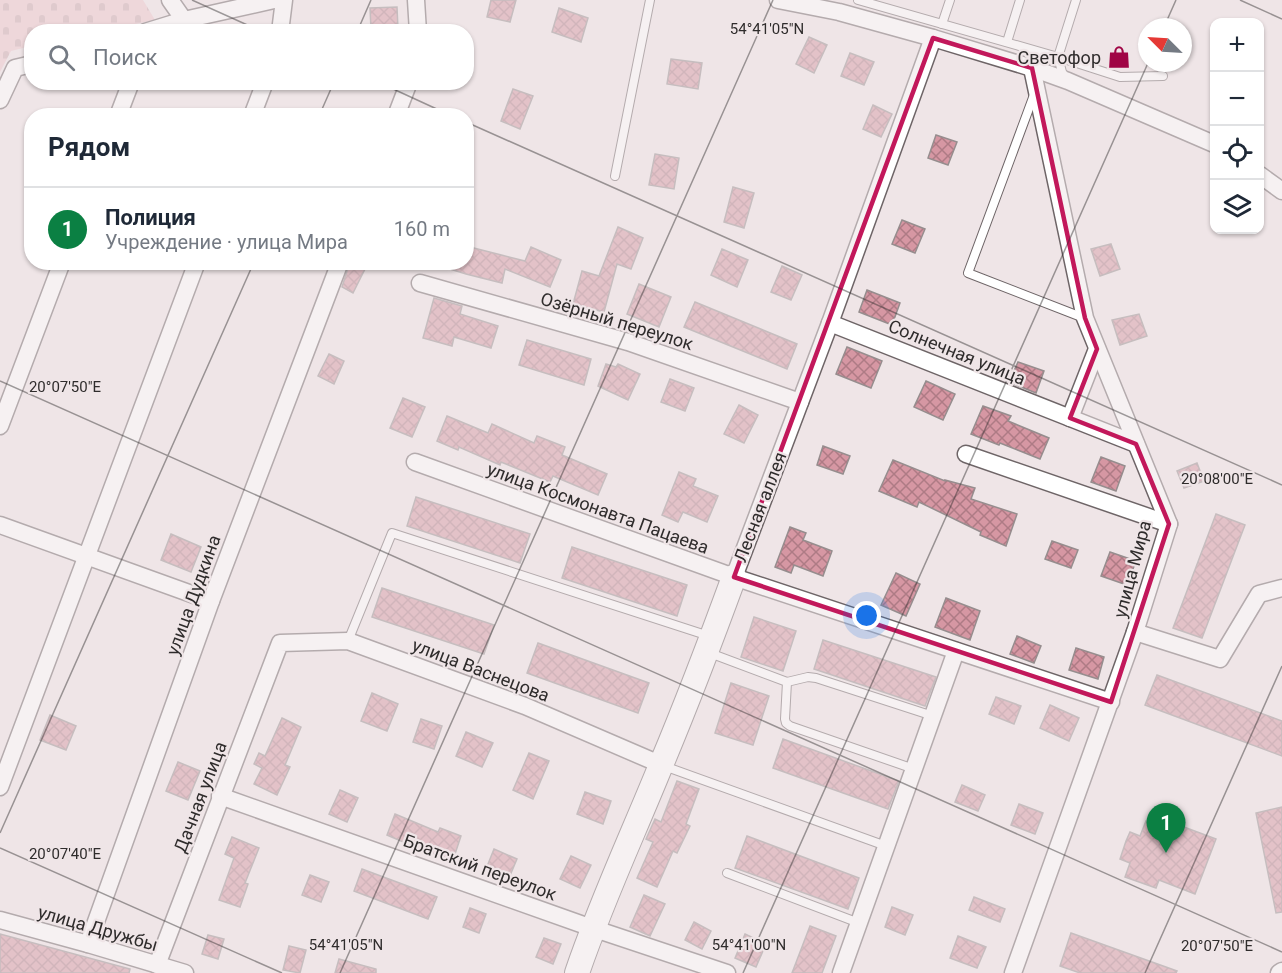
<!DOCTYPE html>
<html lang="ru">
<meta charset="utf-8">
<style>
body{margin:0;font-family:Roboto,sans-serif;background:#f2f2f3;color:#1f2937}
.controls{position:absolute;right:18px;top:18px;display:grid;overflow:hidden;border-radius:12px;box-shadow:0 2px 4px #0004}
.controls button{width:54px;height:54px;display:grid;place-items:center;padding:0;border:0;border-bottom:2px solid #e0e1e3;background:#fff;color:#1f2937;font:30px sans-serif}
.compass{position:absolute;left:1138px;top:18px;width:54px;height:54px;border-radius:50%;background:#fff;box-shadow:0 2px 4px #0004;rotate:294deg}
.you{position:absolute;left:867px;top:616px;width:21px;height:21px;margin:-15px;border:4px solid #fff;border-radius:50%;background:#1a73e8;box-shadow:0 0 0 9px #1a73e833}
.badge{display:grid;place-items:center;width:39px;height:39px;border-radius:50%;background:#0b8043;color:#fff;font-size:20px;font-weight:700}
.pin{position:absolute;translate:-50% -50px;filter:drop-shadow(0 2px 3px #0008)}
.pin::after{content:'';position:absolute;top:32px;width:21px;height:18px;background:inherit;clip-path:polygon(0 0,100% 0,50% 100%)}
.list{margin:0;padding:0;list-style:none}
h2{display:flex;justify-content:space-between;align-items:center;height:78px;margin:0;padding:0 24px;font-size:26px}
h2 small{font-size:20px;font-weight:400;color:#747a83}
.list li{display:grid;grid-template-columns:39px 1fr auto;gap:18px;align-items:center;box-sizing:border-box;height:84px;padding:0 24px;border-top:2px solid #e0e1e3}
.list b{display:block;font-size:22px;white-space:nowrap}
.list p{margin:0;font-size:20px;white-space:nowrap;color:#747a83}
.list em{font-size:20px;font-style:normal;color:#747a83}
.icon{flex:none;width:33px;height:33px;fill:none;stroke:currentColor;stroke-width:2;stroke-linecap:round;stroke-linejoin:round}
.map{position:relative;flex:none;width:1282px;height:973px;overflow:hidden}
.search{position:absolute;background:#fff;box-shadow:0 2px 4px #0004;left:24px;top:24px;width:450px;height:66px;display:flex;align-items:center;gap:15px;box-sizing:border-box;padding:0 21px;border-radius:24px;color:#747a83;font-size:22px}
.panel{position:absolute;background:#fff;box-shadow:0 2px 4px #0004;left:24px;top:108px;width:450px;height:162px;border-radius:24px}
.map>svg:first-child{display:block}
.cemetery{fill:url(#cemetery-stones)}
.building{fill:url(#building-cross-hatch);stroke:#968d8e;stroke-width:1.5}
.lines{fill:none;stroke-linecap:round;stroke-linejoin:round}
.lane-casing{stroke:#6e6567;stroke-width:10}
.street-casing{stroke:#6e6567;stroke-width:19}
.secondary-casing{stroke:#6e6567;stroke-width:26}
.lane{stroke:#fff;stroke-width:8}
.street{stroke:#fff;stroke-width:16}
.secondary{stroke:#fff;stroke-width:24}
.marked{fill:none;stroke:#c2185b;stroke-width:4.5;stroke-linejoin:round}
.ticks{fill:none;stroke:#2f2c2c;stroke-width:1.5;stroke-opacity:0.45}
.labels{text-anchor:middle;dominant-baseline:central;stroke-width:4.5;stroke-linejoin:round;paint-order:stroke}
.poi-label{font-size:18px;fill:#2f2c2c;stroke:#efe5e7;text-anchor:end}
.street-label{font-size:18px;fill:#2f2c2c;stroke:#efe5e7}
.ticks-label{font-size:15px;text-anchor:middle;fill:#2f2c2c;stroke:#efe5e7;stroke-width:4.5;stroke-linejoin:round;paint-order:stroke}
</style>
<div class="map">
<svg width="1282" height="973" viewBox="0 0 1282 973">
<defs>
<pattern id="cemetery-stones" width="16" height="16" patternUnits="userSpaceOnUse" patternTransform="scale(1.5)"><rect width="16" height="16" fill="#edc5cb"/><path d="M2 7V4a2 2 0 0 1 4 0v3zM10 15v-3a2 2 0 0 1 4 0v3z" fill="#cca9ae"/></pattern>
<pattern id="building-cross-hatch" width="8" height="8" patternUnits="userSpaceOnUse" patternTransform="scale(1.5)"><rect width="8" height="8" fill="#d697a3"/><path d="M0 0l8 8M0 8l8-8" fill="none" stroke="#ae7b85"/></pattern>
</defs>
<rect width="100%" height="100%" fill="#efe5e7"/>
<path class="cemetery" d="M 0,0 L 143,0 L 155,20 L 102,31 L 32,32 L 31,46 L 11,51 L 0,72 Z"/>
<g class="building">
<path d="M 491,0 L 516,0 L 510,22 L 487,17 Z"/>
<path d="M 397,7 L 398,29 L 371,29 L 370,8 Z"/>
<path d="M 559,8 L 588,18 L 581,42 L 552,32 Z"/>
<path d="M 809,37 L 827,45 L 814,73 L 796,64 Z"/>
<path d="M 850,53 L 874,62 L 864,85 L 841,76 Z"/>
<path d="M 671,59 L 702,63 L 698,89 L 667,84 Z"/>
<path d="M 513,89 L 533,96 L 520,129 L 501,121 Z"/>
<path d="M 873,105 L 892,114 L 881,137 L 863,129 Z"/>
<path d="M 936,135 L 957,142 L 948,165 L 928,158 Z"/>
<path d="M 655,154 L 679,158 L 674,189 L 649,185 Z"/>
<path d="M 733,187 L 754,193 L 744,228 L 724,222 Z"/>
<path d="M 902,220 L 925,229 L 915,253 L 892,244 Z"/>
<path d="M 618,227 L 643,238 L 631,269 L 617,264 L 604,312 L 573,304 L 582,271 L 599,276 Z"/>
<path d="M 1111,244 L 1120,269 L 1100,276 L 1091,249 Z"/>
<path d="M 466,246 L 525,261 L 531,247 L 561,260 L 550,287 L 505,269 L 502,283 L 466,274 L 440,266 L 440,262 L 466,262 Z"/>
<path d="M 722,249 L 748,260 L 737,287 L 711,275 Z"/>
<path d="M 350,262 L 357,262 L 366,267 L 353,293 L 342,287 Z"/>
<path d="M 782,266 L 802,275 L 791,300 L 771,292 Z"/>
<path d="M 639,284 L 671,297 L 659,327 L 627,314 Z"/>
<path d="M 867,290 L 900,303 L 892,325 L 859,312 Z"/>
<path d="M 434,298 L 462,306 L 460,314 L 498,326 L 491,348 L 454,337 L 452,346 L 423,338 Z"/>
<path d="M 695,302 L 797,344 L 787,369 L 684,327 Z"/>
<path d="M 1139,314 L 1147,336 L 1120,345 L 1112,320 Z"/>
<path d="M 527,340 L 591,359 L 584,385 L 519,365 Z"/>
<path d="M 847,347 L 882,361 L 871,388 L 836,374 Z"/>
<path d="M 329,354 L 344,361 L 334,384 L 318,376 Z"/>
<path d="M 1018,362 L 1044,371 L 1036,393 L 1009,382 Z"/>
<path d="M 606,364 L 616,367 L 618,364 L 640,374 L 628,400 L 598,386 Z"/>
<path d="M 670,379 L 694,388 L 685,411 L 661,402 Z"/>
<path d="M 926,381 L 955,394 L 943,420 L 914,407 Z"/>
<path d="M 403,398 L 425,407 L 412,437 L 390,428 Z"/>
<path d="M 739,405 L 758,415 L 744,443 L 724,434 Z"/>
<path d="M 983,406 L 1011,416 L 1008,421 L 1049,438 L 1040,459 L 1000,443 L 999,445 L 971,434 Z"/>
<path d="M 447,416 L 488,433 L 492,424 L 534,443 L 537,436 L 565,447 L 562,455 L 607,474 L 598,495 L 553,476 L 550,482 L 501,462 L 500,465 L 459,447 L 458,450 L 437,441 Z"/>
<path d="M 823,446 L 850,456 L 843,474 L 817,465 Z"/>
<path d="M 1101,457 L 1125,466 L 1116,491 L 1091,482 Z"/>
<path d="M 893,460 L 945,481 L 945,480 L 975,488 L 971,499 L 1017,514 L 1006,546 L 980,535 L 981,532 L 919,502 L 917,507 L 879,491 Z"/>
<path d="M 1197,463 L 1204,481 L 1184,488 L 1177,471 Z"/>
<path d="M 679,472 L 696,479 L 693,486 L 718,496 L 707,522 L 683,512 L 678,522 L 662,515 Z"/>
<path d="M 416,497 L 530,534 L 520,563 L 407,526 Z"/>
<path d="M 1216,514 L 1245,525 L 1202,638 L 1173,628 Z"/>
<path d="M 790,527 L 806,533 L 803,540 L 832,551 L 823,576 L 794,565 L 791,573 L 775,567 Z"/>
<path d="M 171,534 L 201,547 L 191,572 L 161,560 Z"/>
<path d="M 1052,541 L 1078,550 L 1071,568 L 1045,559 Z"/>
<path d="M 572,547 L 687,585 L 677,616 L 562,578 Z"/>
<path d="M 1110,552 L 1136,561 L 1127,585 L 1101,576 Z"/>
<path d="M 896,573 L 920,584 L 906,616 L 881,605 Z"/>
<path d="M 382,588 L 494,625 L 484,654 L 372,617 Z"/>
<path d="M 946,598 L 980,611 L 970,640 L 935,627 Z"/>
<path d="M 754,617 L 796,631 L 783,671 L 741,657 Z"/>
<path d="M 1017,636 L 1041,646 L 1034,663 L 1010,654 Z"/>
<path d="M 823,640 L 936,677 L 925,706 L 814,669 Z"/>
<path d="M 538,643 L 649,683 L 638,713 L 527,673 Z"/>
<path d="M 1076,648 L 1104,657 L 1098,679 L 1069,670 Z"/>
<path d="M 1157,675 L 1282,721 L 1282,756 L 1145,705 Z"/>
<path d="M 731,683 L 769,696 L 753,745 L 715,733 Z"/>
<path d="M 372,693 L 398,704 L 387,731 L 361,721 Z"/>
<path d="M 996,697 L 1021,706 L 1014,724 L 989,714 Z"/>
<path d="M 1050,705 L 1079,718 L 1069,741 L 1040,728 Z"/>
<path d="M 50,715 L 76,726 L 66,750 L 40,740 Z"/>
<path d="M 282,718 L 301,727 L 285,765 L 290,767 L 277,795 L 254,784 L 262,768 L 254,764 L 259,753 L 265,756 Z"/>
<path d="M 421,719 L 442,726 L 434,749 L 413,742 Z"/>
<path d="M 466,732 L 493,743 L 482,767 L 456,756 Z"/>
<path d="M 783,739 L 899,781 L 888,809 L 773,768 Z"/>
<path d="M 529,753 L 549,761 L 533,799 L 513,790 Z"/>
<path d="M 178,762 L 200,771 L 188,800 L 166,791 Z"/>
<path d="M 677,781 L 699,789 L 686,824 L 690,826 L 677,853 L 673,851 L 657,887 L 637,878 L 653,842 L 646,839 L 655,819 L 661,822 Z"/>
<path d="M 962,785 L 985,795 L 978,811 L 955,802 Z"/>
<path d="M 340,790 L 358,798 L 347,822 L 329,814 Z"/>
<path d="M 585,792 L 611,801 L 603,824 L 577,814 Z"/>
<path d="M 1019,804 L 1043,813 L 1035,834 L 1011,825 Z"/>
<path d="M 1282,807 L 1282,912 L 1276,913 L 1256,813 Z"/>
<path d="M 395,814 L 438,832 L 440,828 L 461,836 L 453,860 L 422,850 L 387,835 Z"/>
<path d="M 1146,821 L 1182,834 L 1184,827 L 1216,839 L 1195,894 L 1159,880 L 1156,888 L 1125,877 L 1130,863 L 1120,859 L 1126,841 L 1130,832 L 1140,836 Z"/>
<path d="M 747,836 L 859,878 L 848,909 L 735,868 Z"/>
<path d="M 232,837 L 259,848 L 245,883 L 248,884 L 240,907 L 219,900 L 234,858 L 225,854 Z"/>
<path d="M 494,849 L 517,859 L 509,878 L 486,869 Z"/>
<path d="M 571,856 L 591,865 L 580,888 L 560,879 Z"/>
<path d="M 362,869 L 437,897 L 428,919 L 354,891 Z"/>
<path d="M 310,875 L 329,882 L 321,902 L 302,895 Z"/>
<path d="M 644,895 L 665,904 L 650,936 L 630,927 Z"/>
<path d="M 974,897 L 1005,909 L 1000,922 L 969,910 Z"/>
<path d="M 892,907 L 913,915 L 905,935 L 885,927 Z"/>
<path d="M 470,908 L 486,914 L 479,933 L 463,927 Z"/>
<path d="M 694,922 L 711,931 L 702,949 L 685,940 Z"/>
<path d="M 810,926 L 836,936 L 822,973 L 792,973 Z"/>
<path d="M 1071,933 L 1177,971 L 1176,973 L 1080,973 L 1060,966 Z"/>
<path d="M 0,934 L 130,969 L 129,973 L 0,973 Z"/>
<path d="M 745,934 L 766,944 L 756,967 L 735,958 Z"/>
<path d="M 208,935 L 224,939 L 218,959 L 202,954 Z"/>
<path d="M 958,936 L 986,947 L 977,968 L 950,958 Z"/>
<path d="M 544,938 L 561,944 L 553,964 L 536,957 Z"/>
<path d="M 289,946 L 306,950 L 300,973 L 283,970 Z"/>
<path d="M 339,959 L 376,969 L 376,973 L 335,973 Z"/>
</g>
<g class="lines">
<g class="lane-casing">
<g id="lane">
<path d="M 858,0 L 1058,57 L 1076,0"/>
<path d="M 942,24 L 950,0"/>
<path d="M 1007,42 L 1020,0"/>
<path d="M 1066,78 L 1062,72 L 1058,57 L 1120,77 L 1163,76"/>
<path d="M 1034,95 L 968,273 L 1084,318"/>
<path d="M 615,176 L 650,0"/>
<path d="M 348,641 L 392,533 L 709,636"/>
<path d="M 707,652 L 787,682 L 785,719 L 786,723 L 790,726 L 914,769"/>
<path d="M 787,682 L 808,677 L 816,678 L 933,716"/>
<path d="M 664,766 L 886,846"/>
<path d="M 727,873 L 859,923"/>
</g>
</g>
<g class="street-casing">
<g id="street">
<path d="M 170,0 L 184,20"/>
<path d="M 416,0 L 418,32"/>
<path d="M 778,0 L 839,12 L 933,38 L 1032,68 L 1068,81 L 1214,144"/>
<path d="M 145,32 L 184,20 L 274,0"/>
<path d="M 280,32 L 284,0"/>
<path d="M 0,100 L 15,68 L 32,64"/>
<path d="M 118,116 L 131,82"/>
<path d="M 252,116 L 265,82"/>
<path d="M 396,116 L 409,82"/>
<path d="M 1260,175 L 1282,191"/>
<path d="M 420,283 L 628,342 L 800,402"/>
<path d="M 830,323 L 1136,444"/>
<path d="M 1070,418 L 1097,349"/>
<path d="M 0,426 L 62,262"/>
<path d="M 966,454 L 1169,524"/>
<path d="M 415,462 L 734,577 L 1111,702"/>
<path d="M 0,525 L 211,601"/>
<path d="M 734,577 L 830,323 L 933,38"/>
<path d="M 1135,632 L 1220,659 L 1259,594 L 1282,588"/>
<path d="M 0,787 L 197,262"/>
<path d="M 220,796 L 592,928 L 727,973"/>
<path d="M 0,920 L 88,944 L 185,973"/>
<path d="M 88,944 L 211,601 L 340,262"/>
<path d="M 157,965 L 280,643 L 348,641 L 525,706 L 662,765"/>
<path d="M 841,973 L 956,651"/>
<path d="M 1013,973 L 1135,632 L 1169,524 L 1085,318 L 1032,68"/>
<path d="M 1279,973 L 1282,971"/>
</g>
</g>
<g class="secondary-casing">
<path id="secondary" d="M 577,973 C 601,902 633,834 661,765 C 687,703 711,640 734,577"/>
</g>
<use href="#lane" class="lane"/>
<use href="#street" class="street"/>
<use href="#secondary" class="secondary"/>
</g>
<path d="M0 0H1282V973H0ZM 933,38 L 1032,68 L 1085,318 L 1097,349 L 1070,418 L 1136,444 L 1169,524 L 1111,702 L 734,577 Z" fill="#efe5e7" fill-opacity=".55" fill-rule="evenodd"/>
<path class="marked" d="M 933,38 L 1032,68 L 1085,318 L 1097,349 L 1070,418 L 1136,444 L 1169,524 L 1111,702 L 734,577 Z"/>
<path class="ticks" d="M 192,0 L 263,32M 1240,0 L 1282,19M 1164,27 L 1176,0M 357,32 L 371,0M 378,82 L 452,116M 319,116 L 334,82M 466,122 L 1282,485M 0,381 L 1282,952M 0,833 L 254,262M 0,848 L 282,973M 340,973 L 773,0M 743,973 L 1148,63M 1145,973 L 1282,666"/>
<defs>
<g id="shop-bare" transform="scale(1.8)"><path d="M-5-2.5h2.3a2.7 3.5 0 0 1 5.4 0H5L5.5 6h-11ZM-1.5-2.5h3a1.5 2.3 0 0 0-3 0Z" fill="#a00545" stroke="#efe5e7" stroke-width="2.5" paint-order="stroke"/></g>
</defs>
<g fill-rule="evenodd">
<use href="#shop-bare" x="1119" y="57"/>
</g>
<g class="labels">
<g class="poi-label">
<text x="1101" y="57">Светофор</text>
</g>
<g class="street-label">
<text transform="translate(617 321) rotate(17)">Озёрный переулок</text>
<text transform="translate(957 352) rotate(22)">Солнечная улица</text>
<text transform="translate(760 507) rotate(-69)">Лесная аллея</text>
<text transform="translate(598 508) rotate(20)">улица Космонавта Пацаева</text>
<text transform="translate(1132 569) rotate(-75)">улица Мира</text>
<text transform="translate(193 595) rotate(-70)">улица Дудкина</text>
<text transform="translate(481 670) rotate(21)">улица Васнецова</text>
<text transform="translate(200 797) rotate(-69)">Дачная улица</text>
<text transform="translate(480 867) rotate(20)">Братский переулок</text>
<text transform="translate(98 928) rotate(16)">улица Дружбы</text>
</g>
</g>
<g class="ticks-label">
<text x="767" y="34">54°41'05"N</text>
<text x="65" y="392">20°07'50"E</text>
<text x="1217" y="484">20°08'00"E</text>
<text x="65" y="859">20°07'40"E</text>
<text x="346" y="950">54°41'05"N</text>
<text x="749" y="950">54°41'00"N</text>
<text x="1217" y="951">20°07'50"E</text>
</g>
</svg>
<div class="controls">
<button>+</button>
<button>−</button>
<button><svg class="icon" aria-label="locate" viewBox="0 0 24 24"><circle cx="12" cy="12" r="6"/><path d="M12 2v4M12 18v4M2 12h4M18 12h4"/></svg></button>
<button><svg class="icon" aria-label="layers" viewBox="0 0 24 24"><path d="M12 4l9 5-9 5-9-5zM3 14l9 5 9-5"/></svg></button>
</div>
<svg class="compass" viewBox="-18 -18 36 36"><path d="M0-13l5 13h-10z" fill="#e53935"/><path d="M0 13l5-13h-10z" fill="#747a83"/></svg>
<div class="you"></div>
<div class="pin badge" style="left:1166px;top:853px">1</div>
<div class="search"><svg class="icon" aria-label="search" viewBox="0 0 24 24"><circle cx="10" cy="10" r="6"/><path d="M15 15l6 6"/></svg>Поиск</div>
<section class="panel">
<h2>Рядом<small></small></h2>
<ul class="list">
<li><span class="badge">1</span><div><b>Полиция</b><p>Учреждение · улица Мира</p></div><em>160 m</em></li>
</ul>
</section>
</div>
